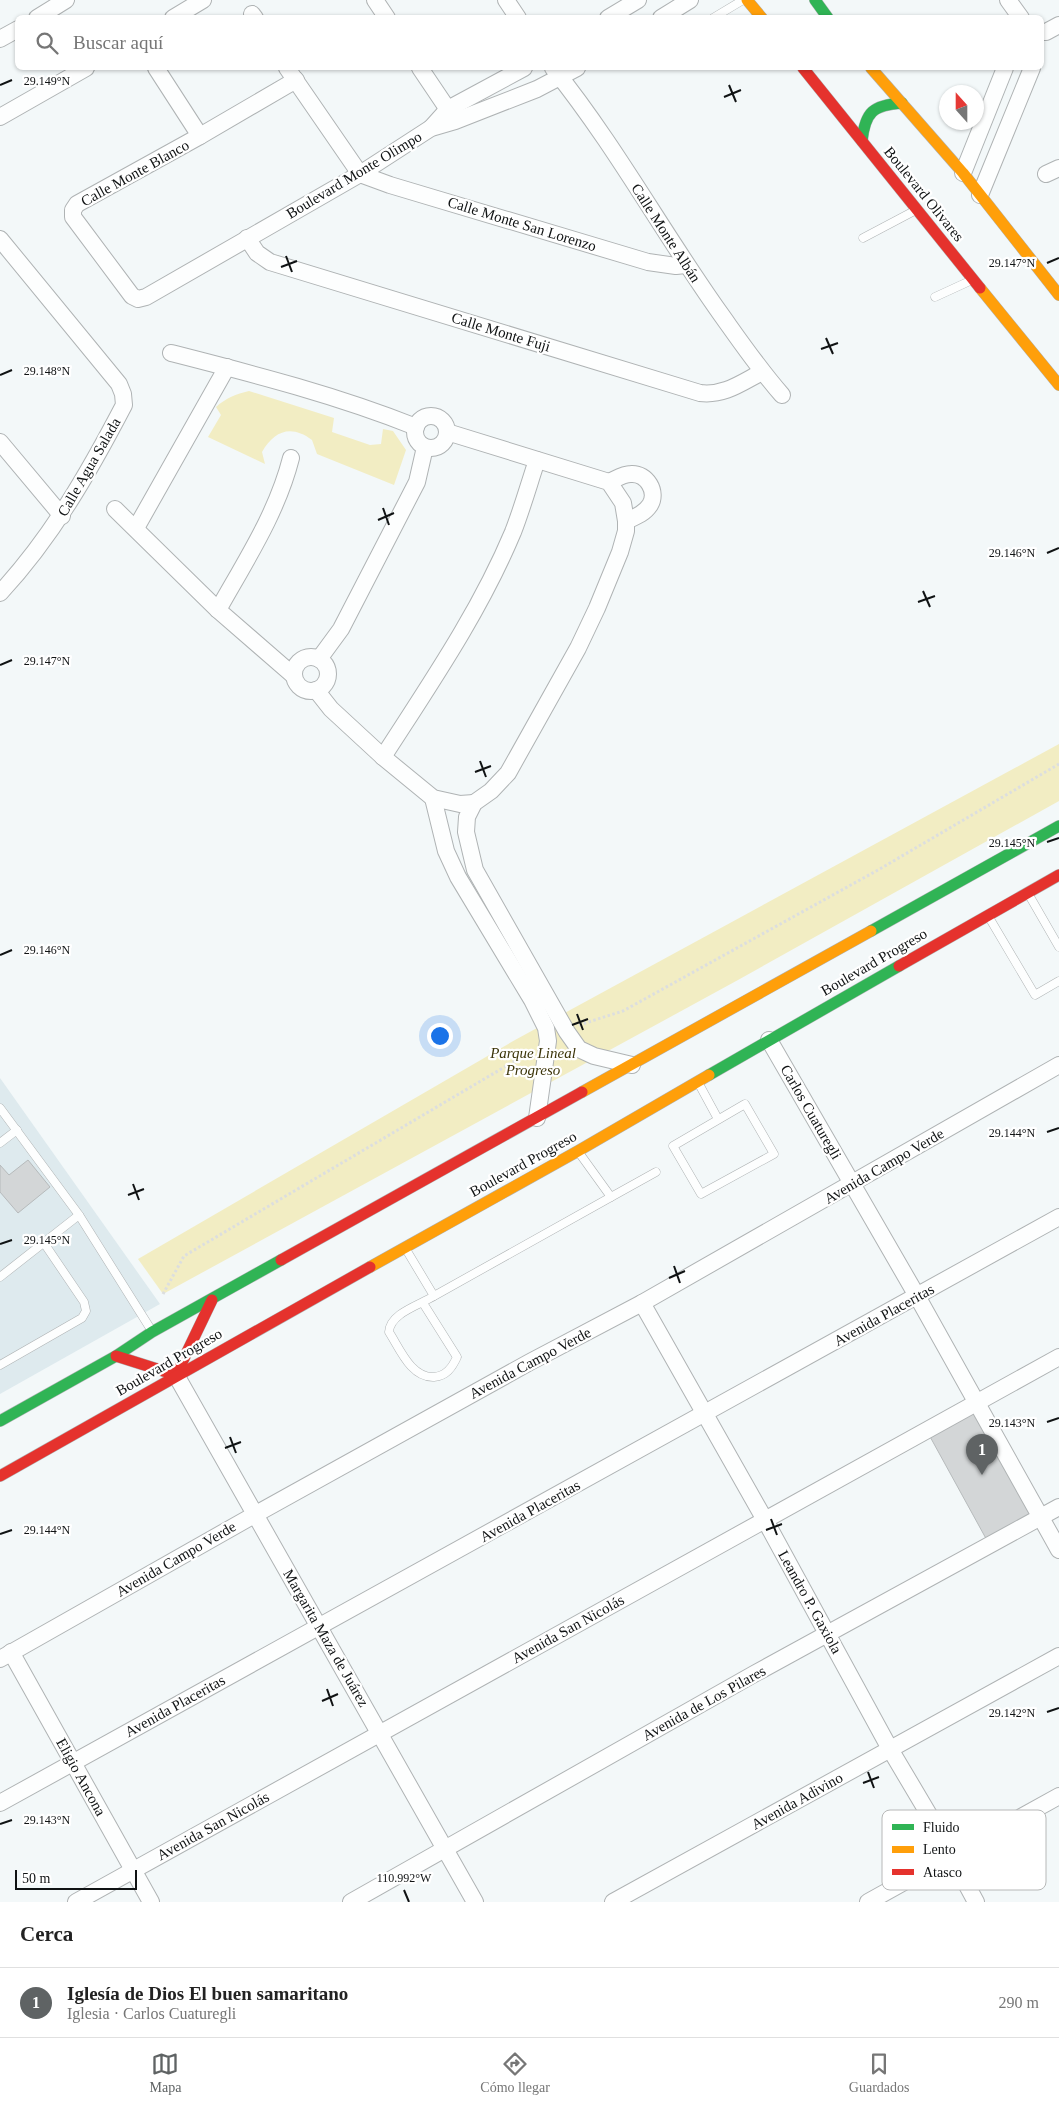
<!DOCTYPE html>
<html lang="es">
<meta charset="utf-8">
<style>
body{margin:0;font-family:Georgia,serif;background:#f6f6f6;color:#222}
.compass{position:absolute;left:939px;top:85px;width:45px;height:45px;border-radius:50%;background:#fff;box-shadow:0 1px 4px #0004;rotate:339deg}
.scale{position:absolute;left:15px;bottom:12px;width:122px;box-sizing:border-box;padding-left:5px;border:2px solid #101314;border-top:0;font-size:14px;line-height:18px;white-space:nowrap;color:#101314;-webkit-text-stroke:4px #fff;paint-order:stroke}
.you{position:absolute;left:439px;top:1035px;width:18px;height:18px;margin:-12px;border:4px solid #fff;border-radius:50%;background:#1a73e8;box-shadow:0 0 0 8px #1a73e833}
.badge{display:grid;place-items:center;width:32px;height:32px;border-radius:50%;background:#5f6364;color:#fff;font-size:16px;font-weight:700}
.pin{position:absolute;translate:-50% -41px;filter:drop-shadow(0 1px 2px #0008)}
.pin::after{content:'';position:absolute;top:26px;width:18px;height:15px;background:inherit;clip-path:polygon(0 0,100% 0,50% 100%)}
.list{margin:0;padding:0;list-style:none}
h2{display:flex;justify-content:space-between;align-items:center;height:65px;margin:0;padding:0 20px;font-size:21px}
h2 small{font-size:16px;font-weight:400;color:#767676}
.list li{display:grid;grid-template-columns:32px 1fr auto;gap:15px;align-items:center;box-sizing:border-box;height:70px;padding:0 20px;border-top:1px solid #e0e0e0}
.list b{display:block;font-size:19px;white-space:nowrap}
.list p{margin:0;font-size:16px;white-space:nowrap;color:#767676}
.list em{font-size:16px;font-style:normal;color:#767676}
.icon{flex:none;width:28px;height:28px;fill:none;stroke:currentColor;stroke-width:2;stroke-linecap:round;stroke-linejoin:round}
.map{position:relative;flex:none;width:1059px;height:1902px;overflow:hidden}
.search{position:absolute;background:#fff;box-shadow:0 1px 4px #0004;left:15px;right:15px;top:15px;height:55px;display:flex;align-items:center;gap:12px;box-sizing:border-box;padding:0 18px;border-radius:8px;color:#767676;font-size:19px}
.sheet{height:135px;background:#fff}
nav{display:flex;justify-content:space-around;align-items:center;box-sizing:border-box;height:70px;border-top:1px solid #e0e0e0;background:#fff;font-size:14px;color:#767676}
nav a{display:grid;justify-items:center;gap:2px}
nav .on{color:#5f6364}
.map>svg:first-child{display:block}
.built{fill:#deeaee}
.green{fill:#f2edc3}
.building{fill:#d3d6d7;stroke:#b6babb}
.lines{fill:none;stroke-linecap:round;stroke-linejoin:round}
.lane-casing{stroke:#afb3b4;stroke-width:9}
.street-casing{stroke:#afb3b4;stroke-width:18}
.fast-casing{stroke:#afb3b4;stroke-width:12}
.slow-casing{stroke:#afb3b4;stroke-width:12}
.jam-casing{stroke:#afb3b4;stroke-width:12}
.path{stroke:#dcdedf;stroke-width:3;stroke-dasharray:2.5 2.5;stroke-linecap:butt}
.lane{stroke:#fdfefe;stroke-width:8}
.street{stroke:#fdfefe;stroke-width:16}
.fast{stroke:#30b455;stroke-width:11}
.slow{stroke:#ff9f0a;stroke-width:11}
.jam{stroke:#e5322d;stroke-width:11}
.ticks{fill:none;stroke:#101314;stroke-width:2}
.labels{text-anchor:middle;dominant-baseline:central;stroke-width:4.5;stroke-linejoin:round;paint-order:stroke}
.street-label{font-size:15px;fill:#101314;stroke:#fff}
.park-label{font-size:15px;font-style:italic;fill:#3c350a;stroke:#fff}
.key{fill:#fff;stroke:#b7b8b8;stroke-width:1}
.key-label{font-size:14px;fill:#101314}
.ticks-label{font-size:12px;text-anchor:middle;fill:#101314;stroke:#fff;stroke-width:4.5;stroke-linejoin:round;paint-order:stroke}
</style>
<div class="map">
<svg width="1059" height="1902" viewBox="0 0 1059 1902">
<rect width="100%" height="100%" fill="#f3f8f9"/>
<path class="built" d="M 0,1078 L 160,1304 L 0,1394 Z"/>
<g class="green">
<path d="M 249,391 L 334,418 L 332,432 L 370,445 L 381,444 L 383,429 L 393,431 L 406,450 L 394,485 L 317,454 L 312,440 C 291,424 274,431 262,452 L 265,464 L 208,437 L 221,415 L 216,407 C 226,398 236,394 249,391 Z"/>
<path d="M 1059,744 L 1059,801 L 738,980 L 163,1294 L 138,1259 L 515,1040 Z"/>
</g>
<g class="building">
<path d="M 28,1160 L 50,1187 L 18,1213 L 0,1192 L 0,1165 L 9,1175 Z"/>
<path d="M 974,1407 L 1036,1518 L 989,1544 L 928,1433 Z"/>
</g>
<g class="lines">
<g class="lane-casing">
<g id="lane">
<path d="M 713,18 L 743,0"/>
<path d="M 863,238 L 916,210"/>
<path d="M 935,297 L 972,280"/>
<path d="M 1029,895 L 1059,947"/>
<path d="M 990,919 L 1035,995 L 1059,981"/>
<path d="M 699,1084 L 718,1119"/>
<path d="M 745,1104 L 774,1154 L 701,1194 L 673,1146 Z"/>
<path d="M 0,1108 L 79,1215 L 150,1328"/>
<path d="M 0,1143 L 17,1130"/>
<path d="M 611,1197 L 656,1172"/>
<path d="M 407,1251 L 434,1296 L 611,1197 L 580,1154"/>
<path d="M 0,1277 L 79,1215"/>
<path d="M 423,1303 L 457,1357 C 452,1368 446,1376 434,1377 C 411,1378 400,1349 389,1332 C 390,1313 420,1305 434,1296"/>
<path d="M 0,1365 L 82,1318 L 86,1311 L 84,1302 L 44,1243"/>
</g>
</g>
<g class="street-casing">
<g id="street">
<path d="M 375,0 L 387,18"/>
<path d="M 506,0 L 518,18"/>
<path d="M 1008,0 L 1021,18"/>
<path d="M 252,14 L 255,18"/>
<path d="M 37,18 L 66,0"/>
<path d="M 173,18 L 203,0"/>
<path d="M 608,18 L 638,0"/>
<path d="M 661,18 L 690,0"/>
<path d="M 1042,32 L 1046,32 L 1059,25"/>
<path d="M 0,39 L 18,29"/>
<path d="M 156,68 L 200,136"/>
<path d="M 287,68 L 360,174 L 390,185 L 648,262 L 676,266 L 686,265"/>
<path d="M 420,68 L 453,117"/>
<path d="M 553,68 C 615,145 663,233 720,313 C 740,341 759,369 782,395"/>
<path d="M 296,80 L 200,136 L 77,204 L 73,210 L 73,217 L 132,296 L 138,299 L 146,297 L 360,174 L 431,128 L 455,121 L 537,89 L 577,68"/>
<path d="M 0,117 L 86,68"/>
<path d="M 431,128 L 448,109 L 524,68"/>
<path d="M 963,173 L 1005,68"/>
<path d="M 1046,174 L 1059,168"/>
<path d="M 980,195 L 1032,68"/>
<path d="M 247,238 L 257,253 L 270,262 L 700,393 C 724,396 741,383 762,372"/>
<path d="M 0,239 L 119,384 L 123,394 L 124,405 C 89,472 52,537 0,593"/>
<path d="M 171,353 C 253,374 336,395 416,427"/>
<circle cx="431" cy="432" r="16"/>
<path d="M 447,432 L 609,482 L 623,503 L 626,521 L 626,531 L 620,552 L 597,608 L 578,648 L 508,773 L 491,791 L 474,803 L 467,817 L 466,832 L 475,870 L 567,1032 L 579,1049 L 594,1056 L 632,1065"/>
<path d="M 0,442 L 62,516"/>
<path d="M 609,482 C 616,479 623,474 631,474 C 647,473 658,492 650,505 C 644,514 635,517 626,521"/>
<path d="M 115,509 L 218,610 L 294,676"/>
<path d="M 136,528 L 227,367"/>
<path d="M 218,610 C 246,560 277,513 291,458"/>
<circle cx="311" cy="674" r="17"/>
<path d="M 319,659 L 341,629 L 417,482 L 425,447"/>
<path d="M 316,690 L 331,709 L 383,757 L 433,798 L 460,804 L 474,803"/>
<path d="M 383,757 C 430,684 479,613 513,532 C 522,509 529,484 537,460"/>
<path d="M 433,798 L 446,851 L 458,877 L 532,1000 L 546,1028 L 548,1041 L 537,1118"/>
<path d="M 769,1040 L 917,1296 L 1059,1550"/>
<path d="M 642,1303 L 765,1520 L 890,1749 L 928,1813 L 976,1902"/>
<path d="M 176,1375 L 475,1902"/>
<path d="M 11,1652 L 151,1902"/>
<path d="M 0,1659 L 256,1514 L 530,1362 L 642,1303 L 1059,1065"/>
<path d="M 0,1803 L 1059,1217"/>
<path d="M 76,1902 L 1059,1357"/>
<path d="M 351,1902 L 754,1674 L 1059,1507"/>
<path d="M 613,1902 L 1059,1656"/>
<path d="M 868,1902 L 1059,1796"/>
</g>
</g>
<g class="fast-casing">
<g id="fast">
<path d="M 815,0 L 828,18"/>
<path d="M 862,141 C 865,112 873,105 902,103"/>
<path d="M 871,931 L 1059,826"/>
<path d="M 709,1075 L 899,966"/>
<path d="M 0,1421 L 116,1356 L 152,1332 L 281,1260"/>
</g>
</g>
<g class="slow-casing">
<g id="slow">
<path d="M 747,0 L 762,18"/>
<path d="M 871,68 L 963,173 L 1059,295"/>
<path d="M 980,288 L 1059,385"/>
<path d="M 582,1092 L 871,931"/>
<path d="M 370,1267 L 578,1151 L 709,1075"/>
</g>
</g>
<g class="jam-casing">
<g id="jam">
<path d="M 803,68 L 980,288"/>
<path d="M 899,966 L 1059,875"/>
<path d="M 281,1260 L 582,1092"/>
<path d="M 116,1356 L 176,1375 L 212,1300"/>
<path d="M 0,1476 L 370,1267"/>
</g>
</g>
<g class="path">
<path d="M 579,1025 L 623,1011 L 878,870 L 1059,764"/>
<path d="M 163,1294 L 184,1256 L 530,1052"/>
</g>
<use href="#lane" class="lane"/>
<use href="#street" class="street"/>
<use href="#fast" class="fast"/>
<use href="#slow" class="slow"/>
<use href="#jam" class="jam"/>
</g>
<path class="ticks" d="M 0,85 L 12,80M 729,85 L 736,102M 724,97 L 741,90M 286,256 L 292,272M 1047,263 L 1059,258M 281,267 L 297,261M 826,338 L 833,354M 821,349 L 838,343M 0,375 L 12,370M 383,508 L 389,525M 378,520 L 394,513M 1047,553 L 1059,548M 923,591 L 930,607M 918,602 L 935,596M 0,665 L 12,660M 480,761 L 486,777M 475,772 L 491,766M 1047,842 L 1059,838M 0,955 L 12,950M 577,1014 L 583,1030M 572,1025 L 588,1019M 1047,1132 L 1059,1128M 133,1184 L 139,1200M 128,1195 L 144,1189M 0,1244 L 12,1240M 674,1266 L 680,1283M 669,1278 L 685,1271M 1047,1422 L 1059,1418M 230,1437 L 236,1453M 225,1448 L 241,1442M 771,1519 L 777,1535M 766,1530 L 782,1524M 0,1534 L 12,1530M 327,1689 L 333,1706M 322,1701 L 338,1694M 1047,1712 L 1059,1708M 868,1772 L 874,1788M 863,1783 L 879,1777M 0,1824 L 12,1820M 404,1890 L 409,1902"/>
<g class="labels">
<g class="street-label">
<text transform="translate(135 173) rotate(-29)">Calle Monte Blanco</text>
<text transform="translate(354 175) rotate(-31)">Boulevard Monte Olimpo</text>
<text transform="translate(924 194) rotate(51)">Boulevard Olivares</text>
<text transform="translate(522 224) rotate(17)">Calle Monte San Lorenzo</text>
<text transform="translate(666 233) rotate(57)">Calle Monte Albán</text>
<text transform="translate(501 332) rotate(17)">Calle Monte Fuji</text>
<text transform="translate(89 467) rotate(-60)">Calle Agua Salada</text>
<text transform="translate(874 962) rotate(-30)">Boulevard Progreso</text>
<text transform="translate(811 1112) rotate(60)">Carlos Cuaturegli</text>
<text transform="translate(523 1164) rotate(-29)">Boulevard Progreso</text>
<text transform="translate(884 1166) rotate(-30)">Avenida Campo Verde</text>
<text transform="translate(884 1315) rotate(-29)">Avenida Placeritas</text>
<text transform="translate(169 1362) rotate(-30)">Boulevard Progreso</text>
<text transform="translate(530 1363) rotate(-28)">Avenida Campo Verde</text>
<text transform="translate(530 1511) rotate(-29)">Avenida Placeritas</text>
<text transform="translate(176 1559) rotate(-30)">Avenida Campo Verde</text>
<text transform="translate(810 1602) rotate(61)">Leandro P. Gaxiola</text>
<text transform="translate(568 1629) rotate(-29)">Avenida San Nicolás</text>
<text transform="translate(326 1638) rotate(60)">Margarita Maza de Juárez</text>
<text transform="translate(704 1703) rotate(-29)">Avenida de Los Pilares</text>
<text transform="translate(175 1706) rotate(-29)">Avenida Placeritas</text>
<text transform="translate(81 1777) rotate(61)">Eligio Ancona</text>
<text transform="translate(797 1801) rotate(-29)">Avenida Adivino</text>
<text transform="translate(213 1826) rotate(-29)">Avenida San Nicolás</text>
</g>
<g class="park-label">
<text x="533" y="1053">Parque Lineal<tspan x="533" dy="17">Progreso</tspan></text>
</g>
</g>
<rect x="882" y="1810" width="164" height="80" rx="8" class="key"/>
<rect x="892" y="1824" width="22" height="6" fill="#30b455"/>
<rect x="892" y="1846" width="22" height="7" fill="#ff9f0a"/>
<rect x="892" y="1869" width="22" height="6" fill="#e5322d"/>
<g class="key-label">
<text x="923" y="1832">Fluido</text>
<text x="923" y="1854">Lento</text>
<text x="923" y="1877">Atasco</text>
</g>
<g class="ticks-label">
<text x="47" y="85">29.149°N</text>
<text x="1012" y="267">29.147°N</text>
<text x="47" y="375">29.148°N</text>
<text x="1012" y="557">29.146°N</text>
<text x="47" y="665">29.147°N</text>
<text x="1012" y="847">29.145°N</text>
<text x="47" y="954">29.146°N</text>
<text x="1012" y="1137">29.144°N</text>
<text x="47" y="1244">29.145°N</text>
<text x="1012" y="1427">29.143°N</text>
<text x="47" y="1534">29.144°N</text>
<text x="1012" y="1717">29.142°N</text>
<text x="47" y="1824">29.143°N</text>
<text x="404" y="1882">110.992°W</text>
</g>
</svg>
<svg class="compass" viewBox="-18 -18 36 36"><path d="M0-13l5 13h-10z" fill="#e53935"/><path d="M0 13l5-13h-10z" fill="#767676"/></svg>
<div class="scale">50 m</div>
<div class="you"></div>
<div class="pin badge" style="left:982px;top:1475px">1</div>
<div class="search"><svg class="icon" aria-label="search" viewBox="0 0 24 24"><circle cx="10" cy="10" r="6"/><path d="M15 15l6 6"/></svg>Buscar aquí</div>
</div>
<section class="sheet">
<h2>Cerca<small></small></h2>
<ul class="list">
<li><span class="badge">1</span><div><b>Iglesía de Dios El buen samaritano</b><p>Iglesia · Carlos Cuaturegli</p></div><em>290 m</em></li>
</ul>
</section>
<nav>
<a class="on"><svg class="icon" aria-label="map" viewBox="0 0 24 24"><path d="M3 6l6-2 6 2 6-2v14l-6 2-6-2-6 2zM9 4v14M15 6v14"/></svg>Mapa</a>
<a><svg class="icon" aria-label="directions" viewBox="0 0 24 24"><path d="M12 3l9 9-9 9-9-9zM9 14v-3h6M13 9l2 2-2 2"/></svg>Cómo llegar</a>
<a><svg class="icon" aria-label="saved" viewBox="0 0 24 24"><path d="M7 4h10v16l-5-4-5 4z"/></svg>Guardados</a>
</nav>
